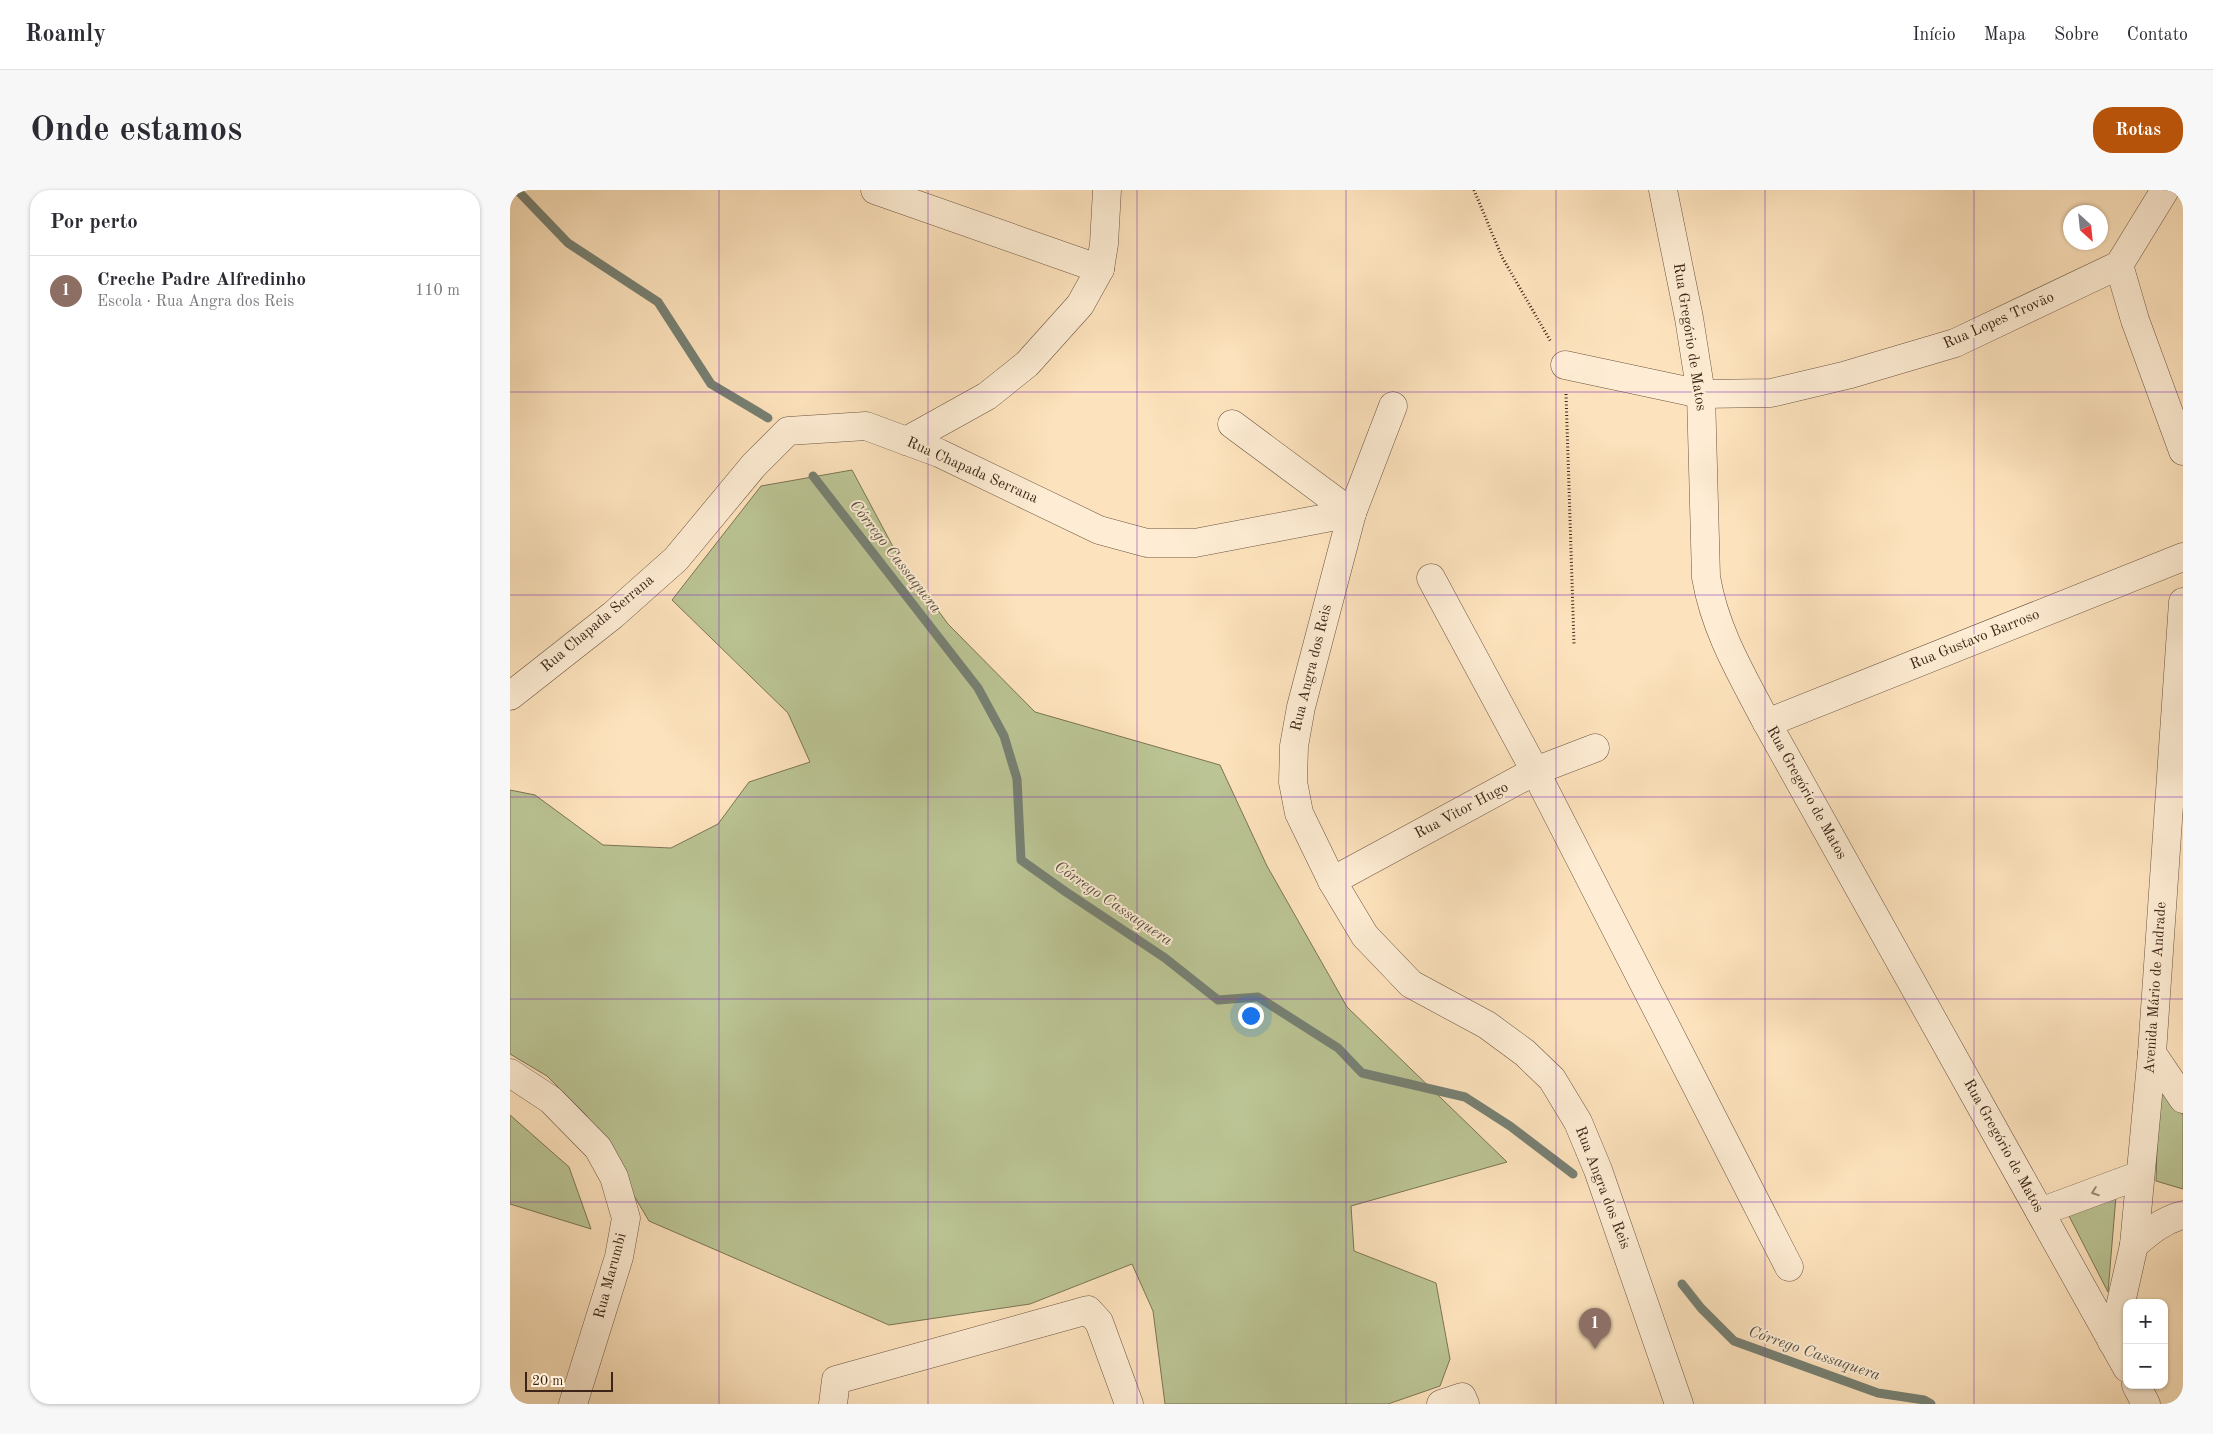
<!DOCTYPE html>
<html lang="pt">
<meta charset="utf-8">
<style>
body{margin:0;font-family:"Old Standard TT",serif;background:#f7f7f7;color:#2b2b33}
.controls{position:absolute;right:15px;bottom:15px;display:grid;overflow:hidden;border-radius:10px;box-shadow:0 1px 4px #0004}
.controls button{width:45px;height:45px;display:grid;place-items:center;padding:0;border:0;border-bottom:1px solid #e1e1e2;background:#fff;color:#2b2b33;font:25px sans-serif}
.compass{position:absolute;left:1553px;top:15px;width:45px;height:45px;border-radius:50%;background:#fff;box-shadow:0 1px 4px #0004;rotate:153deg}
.scale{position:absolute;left:15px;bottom:12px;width:88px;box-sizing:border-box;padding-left:5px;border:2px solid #3c2518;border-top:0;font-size:14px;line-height:18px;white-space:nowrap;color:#3c2518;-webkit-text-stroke:4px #feedd4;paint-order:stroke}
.you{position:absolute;left:740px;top:825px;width:18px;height:18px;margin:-12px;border:4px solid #fff;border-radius:50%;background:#1a73e8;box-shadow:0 0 0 8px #1a73e833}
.badge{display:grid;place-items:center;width:32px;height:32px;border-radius:50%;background:#b45309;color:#fff;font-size:16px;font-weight:700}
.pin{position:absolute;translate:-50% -41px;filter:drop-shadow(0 1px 2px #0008)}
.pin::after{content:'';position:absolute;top:26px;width:18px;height:15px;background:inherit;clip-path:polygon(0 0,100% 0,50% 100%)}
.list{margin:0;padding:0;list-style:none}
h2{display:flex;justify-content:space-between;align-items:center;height:65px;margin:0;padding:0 20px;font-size:21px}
h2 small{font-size:16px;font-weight:400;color:#7c7c81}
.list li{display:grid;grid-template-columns:32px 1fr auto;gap:15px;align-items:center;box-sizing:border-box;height:70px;padding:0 20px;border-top:1px solid #e1e1e2}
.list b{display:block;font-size:19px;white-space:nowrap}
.list p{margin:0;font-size:16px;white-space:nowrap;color:#7c7c81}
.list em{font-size:16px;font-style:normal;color:#7c7c81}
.map{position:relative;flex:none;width:1673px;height:1214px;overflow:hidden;border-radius:20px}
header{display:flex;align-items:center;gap:30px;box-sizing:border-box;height:70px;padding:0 25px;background:#fff;border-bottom:1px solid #e1e1e2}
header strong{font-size:24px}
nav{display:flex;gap:28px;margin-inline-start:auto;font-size:18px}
.intro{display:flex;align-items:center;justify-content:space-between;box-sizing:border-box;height:120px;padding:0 30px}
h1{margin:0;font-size:35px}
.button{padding:12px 22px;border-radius:20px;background:#b45309;color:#fff;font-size:18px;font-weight:700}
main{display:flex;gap:30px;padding:0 30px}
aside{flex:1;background:#fff;border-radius:20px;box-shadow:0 1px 4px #0004}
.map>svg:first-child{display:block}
.green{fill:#bbc494;stroke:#7c7456}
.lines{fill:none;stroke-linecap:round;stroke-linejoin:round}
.stream{stroke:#778174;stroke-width:9}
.minor-casing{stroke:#6c5441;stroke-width:29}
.path{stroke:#3c2518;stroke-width:3;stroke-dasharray:1 2.5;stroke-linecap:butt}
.minor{stroke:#feedd4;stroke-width:28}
.oneway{stroke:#9d8976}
.grid{fill:none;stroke:#7b2cbf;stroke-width:1;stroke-opacity:0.55}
.labels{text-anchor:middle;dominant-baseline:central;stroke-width:4;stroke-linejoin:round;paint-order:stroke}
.street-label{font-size:15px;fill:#3c2518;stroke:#feedd4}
.water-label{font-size:16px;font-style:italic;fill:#5a5346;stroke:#feedd4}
</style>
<header>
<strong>Roamly</strong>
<nav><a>Início</a><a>Mapa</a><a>Sobre</a><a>Contato</a></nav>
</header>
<div class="intro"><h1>Onde estamos</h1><a class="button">Rotas</a></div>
<main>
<aside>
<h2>Por perto<small></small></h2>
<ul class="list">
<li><span class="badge" style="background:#8d6e63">1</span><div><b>Creche Padre Alfredinho</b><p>Escola · Rua Angra dos Reis</p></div><em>110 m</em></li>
</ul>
</aside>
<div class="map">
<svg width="1673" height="1214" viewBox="0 0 1673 1214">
<rect width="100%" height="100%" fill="#fde3bd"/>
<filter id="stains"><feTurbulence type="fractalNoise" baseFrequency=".004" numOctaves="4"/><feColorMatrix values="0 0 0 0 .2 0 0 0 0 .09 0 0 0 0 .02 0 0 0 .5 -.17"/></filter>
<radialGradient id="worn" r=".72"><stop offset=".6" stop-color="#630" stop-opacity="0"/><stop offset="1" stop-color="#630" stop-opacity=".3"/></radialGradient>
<g class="green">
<path d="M 342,280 L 388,366 L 438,434 L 525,522 L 710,575 L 757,676 L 837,817 L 997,972 L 841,1016 L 844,1061 L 926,1093 L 940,1169 L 930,1196 L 878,1214 L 655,1214 L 643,1121 L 622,1074 L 520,1114 L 379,1135 L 139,1031 L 76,925 L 37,886 L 0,864 L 0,600 L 25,605 L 93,655 L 161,658 L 208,634 L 239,592 L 300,572 L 278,523 L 162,410 L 251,296 Z"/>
<path d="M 1649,885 L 1673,925 L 1673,999 L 1646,991 Z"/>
<path d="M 0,925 L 59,977 L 81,1039 L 0,1014 Z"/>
<path d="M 1606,1006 L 1598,1102 L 1558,1024 Z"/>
</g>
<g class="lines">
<g class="stream">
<path d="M 7,0 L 58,53 L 148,112 L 201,194 L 258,228"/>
<path d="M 303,286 L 468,498 L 494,546 L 507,589 L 511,670 L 556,702 L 655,768 L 708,810 L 748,807 L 828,858 L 852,883 L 955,907 L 1000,936 L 1063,984"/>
<path d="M 1172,1094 L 1191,1118 L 1224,1151 L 1368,1203 L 1414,1210 L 1421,1214"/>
</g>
<g class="minor-casing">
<g id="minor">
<path d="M 365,0 L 590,79"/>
<path d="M 1153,0 L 1179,128 L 1191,204 L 1196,387 C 1205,441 1232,485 1257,533 L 1617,1178"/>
<path d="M 1609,75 L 1625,130 L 1673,261"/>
<path d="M 1055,175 L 1191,204 L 1261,203 L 1337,185 L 1445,153 L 1609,75 L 1655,0"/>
<path d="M 883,216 L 842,323 L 791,517 L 784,556 L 783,592 L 789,623 L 822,691 L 855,746 L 880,772 L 901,794 L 977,835 L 1015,863 L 1042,889 L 1068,932 L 1088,980 L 1169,1214"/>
<path d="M 722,234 L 842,323"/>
<path d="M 396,251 L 477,206 L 517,174 L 570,115 L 590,79 L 594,54 L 597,0"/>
<path d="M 921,388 L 1025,581 L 1279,1077"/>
<path d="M 0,506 L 103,425 L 166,369 L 244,275 L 278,241 L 356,236 L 429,263 L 589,340 L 637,353 L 685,353 L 842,323"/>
<path d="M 1257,533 L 1673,367"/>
<path d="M 822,691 L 1025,581 L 1085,558"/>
<path d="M 1642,863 L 1673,909"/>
<path d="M 0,883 L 41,910 L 88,958 L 104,987 L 116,1028 L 109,1067 L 63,1214"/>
<path d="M 1530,1022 L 1630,985"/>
<path d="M 1624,1055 C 1639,1042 1653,1030 1673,1025"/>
<path d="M 1602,1152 L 1624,1055 L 1642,863 L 1673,412"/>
<path d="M 1626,1195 L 1636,1214"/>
<path d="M 323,1214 L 326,1190 L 578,1120 L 589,1132 L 619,1214"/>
<path d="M 931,1214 L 952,1207 L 955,1214"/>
</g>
</g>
<g class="path">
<path d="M 964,0 L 992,67 L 1041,152"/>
<path d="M 1056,204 L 1064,454"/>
</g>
<use href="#minor" class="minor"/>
</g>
<defs><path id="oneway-chevron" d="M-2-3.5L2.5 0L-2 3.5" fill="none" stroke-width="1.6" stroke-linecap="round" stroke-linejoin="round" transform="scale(1.25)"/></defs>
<use class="oneway" href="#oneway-chevron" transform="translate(1585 1002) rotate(160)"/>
<path class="grid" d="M 209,0 L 209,1214M 418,0 L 418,1214M 627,0 L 627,1214M 836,0 L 836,1214M 1046,0 L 1046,1214M 1255,0 L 1255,1214M 1464,0 L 1464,1214M 0,202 L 1673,202M 0,405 L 1673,405M 0,607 L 1673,607M 0,809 L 1673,809M 0,1012 L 1673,1012"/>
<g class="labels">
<g class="street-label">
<text transform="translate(1489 131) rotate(-24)">Rua Lopes Trovão</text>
<text transform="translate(1179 147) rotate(81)">Rua Gregório de Matos</text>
<text transform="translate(462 281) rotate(24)">Rua Chapada Serrana</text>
<text transform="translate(88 434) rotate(-40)">Rua Chapada Serrana</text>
<text transform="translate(1465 450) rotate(-22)">Rua Gustavo Barroso</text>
<text transform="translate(802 478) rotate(-76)">Rua Angra dos Reis</text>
<text transform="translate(1296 603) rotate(61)">Rua Gregório de Matos</text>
<text transform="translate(952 621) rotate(-28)">Rua Vitor Hugo</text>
<text transform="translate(1646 798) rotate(-86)">Avenida Mário de Andrade</text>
<text transform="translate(1493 956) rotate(61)">Rua Gregório de Matos</text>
<text transform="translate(1092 998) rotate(69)">Rua Angra dos Reis</text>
<text transform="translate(101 1086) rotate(-75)">Rua Marumbi</text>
</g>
<g class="water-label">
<text transform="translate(385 367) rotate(52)">Córrego Cassaquera</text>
<text transform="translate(603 714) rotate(34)">Córrego Cassaquera</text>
<text transform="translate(1304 1164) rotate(19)">Córrego Cassaquera</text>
</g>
</g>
<rect width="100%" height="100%" filter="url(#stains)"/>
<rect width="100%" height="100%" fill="url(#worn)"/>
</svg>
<div class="controls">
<button>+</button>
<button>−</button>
</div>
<svg class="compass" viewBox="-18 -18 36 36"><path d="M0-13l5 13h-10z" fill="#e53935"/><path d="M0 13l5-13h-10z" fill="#7c7c81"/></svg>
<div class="scale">20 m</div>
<div class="you"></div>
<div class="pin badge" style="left:1085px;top:1159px;background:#8d6e63">1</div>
</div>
</main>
